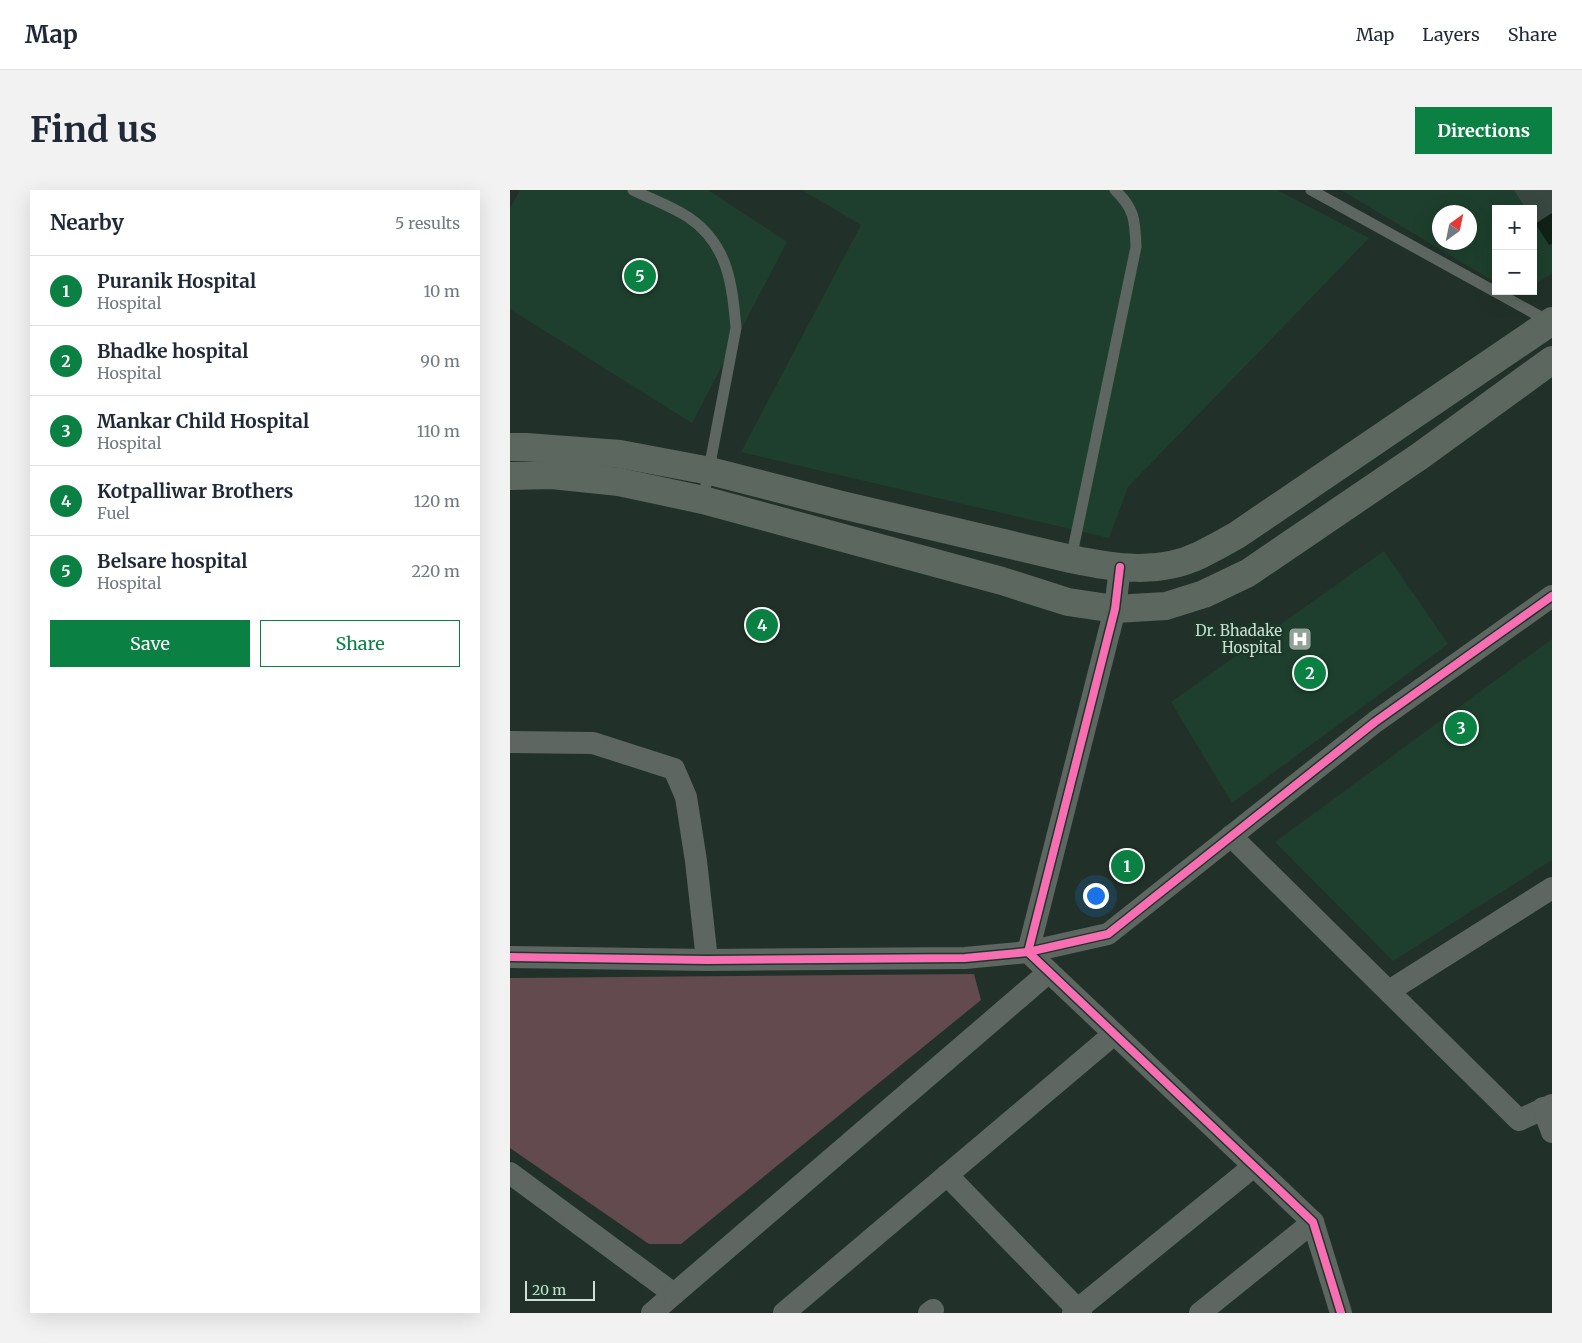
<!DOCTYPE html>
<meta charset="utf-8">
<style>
body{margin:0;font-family:Merriweather,serif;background:#f2f2f3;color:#1f2937}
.controls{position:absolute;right:15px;top:15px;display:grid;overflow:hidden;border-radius:0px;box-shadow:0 5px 20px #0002}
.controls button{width:45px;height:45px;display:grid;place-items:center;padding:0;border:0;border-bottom:1px solid #e0e1e3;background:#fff;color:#1f2937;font:25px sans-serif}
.compass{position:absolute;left:922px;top:15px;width:45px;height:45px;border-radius:50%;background:#fff;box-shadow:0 5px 20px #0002;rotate:33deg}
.scale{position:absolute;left:15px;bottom:12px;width:70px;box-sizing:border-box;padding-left:5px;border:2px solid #ceded4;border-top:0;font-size:14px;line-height:18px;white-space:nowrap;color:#ceded4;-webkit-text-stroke:4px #1b3728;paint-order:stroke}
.you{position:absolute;left:585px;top:705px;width:18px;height:18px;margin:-12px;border:4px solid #fff;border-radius:50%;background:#1a73e8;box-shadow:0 0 0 8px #1a73e833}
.badge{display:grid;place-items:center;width:32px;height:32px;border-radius:50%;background:#0b8043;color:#fff;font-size:16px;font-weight:700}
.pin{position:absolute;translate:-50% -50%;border:2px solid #fff;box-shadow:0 1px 5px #0006}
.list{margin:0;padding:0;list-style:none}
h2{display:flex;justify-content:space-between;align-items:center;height:65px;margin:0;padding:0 20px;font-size:21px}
h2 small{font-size:16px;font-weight:400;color:#747a83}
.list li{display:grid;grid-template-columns:32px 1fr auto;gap:15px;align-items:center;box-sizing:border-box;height:70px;padding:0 20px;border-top:1px solid #e0e1e3}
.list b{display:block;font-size:19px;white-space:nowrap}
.list p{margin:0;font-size:16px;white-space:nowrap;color:#747a83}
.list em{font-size:16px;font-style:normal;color:#747a83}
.actions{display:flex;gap:10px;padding:15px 20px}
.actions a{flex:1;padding:11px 0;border:1px solid #0b8043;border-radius:0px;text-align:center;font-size:18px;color:#0b8043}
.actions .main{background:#0b8043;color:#fff}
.map{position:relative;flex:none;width:1042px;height:1123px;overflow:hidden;border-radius:0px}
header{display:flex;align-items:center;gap:30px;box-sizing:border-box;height:70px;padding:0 25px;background:#fff;border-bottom:1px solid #e0e1e3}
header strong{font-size:24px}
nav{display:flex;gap:28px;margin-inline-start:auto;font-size:18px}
.intro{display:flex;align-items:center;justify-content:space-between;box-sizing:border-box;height:120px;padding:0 30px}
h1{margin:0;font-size:35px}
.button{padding:12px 22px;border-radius:0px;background:#0b8043;color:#fff;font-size:18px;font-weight:700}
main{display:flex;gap:30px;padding:0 30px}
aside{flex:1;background:#fff;border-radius:0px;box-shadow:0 5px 20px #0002}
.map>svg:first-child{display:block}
.built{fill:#1e3f2d;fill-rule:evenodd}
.green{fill:#624a4f}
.shadow{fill:#0007}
.building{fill:#384840}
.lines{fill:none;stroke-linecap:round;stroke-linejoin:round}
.lane{stroke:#5d6661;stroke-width:11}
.street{stroke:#5d6661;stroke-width:22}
.primary{stroke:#5c6760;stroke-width:28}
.cycleway-casing{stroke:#1b3728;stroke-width:11}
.cycleway{stroke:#f96db3;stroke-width:8}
.labels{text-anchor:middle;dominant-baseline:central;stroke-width:5;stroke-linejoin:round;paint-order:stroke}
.poi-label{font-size:15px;fill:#ceded4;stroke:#1b3728;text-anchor:end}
</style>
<header>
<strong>Map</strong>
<nav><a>Map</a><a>Layers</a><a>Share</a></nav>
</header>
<div class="intro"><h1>Find us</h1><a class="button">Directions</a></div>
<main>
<aside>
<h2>Nearby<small>5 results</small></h2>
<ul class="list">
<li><span class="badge">1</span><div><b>Puranik Hospital</b><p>Hospital</p></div><em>10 m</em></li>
<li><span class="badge">2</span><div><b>Bhadke hospital</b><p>Hospital</p></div><em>90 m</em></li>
<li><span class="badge">3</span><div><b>Mankar Child Hospital</b><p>Hospital</p></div><em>110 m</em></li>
<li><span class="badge">4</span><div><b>Kotpalliwar Brothers</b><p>Fuel</p></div><em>120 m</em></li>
<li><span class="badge">5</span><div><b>Belsare hospital</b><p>Hospital</p></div><em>220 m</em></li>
</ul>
<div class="actions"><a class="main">Save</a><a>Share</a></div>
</aside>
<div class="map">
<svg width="1042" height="1123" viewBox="0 0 1042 1123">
<rect width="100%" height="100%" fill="#213129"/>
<g class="built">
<path d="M 10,0 L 198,0 L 277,52 L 182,233 L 0,119 L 0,18 Z"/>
<path d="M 292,0 L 767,0 L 859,48 L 618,297 L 599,348 L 231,262 L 351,35 Z"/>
<path d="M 831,0 L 1042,0 L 1042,84 L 1023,95 L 1023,19 L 986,19 L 986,93 ZM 929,22 L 959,22 L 959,52 L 929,52 Z"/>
<path d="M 874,361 L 938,454 L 722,613 L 661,512 Z"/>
<path d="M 1042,449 L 1042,670 L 883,771 L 765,652 Z"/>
</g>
<path class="green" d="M 464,784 L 471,810 L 171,1054 L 139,1054 L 0,958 L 0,788 Z"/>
<path class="shadow" d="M 1005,0 L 1042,0 L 1042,54 L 1039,55 L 1023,30 L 1023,19 Z"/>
<path class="building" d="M 1004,0 L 1042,0 L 1042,23 L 1025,34 L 1023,31 L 1023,19 L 1016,19 Z"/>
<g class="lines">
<g class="lane">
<path d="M 123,0 C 141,9 161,16 178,27 C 218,54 222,93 226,138 L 193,310"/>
<path d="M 801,0 L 1040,132"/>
<path d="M 561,369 L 626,57 C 625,31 625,19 605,0"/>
</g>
<g class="street">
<path d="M 610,377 L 605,419 L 518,762 L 803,1032 L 831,1123"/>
<path d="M 0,552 L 83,553 L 164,579 L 176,607 L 186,671 L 197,770"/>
<path d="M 721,646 L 1009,930 L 1042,915"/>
<path d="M 0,767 L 197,770 L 455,768 L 518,762 L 598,744 L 865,532 L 1042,406"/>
<path d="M 879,801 L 1042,698"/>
<path d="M 1033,918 L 1042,942"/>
<path d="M 0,983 L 164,1104 L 142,1123"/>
<path d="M 437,985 L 571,1123"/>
<path d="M 164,1104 L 539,782"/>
<path d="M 274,1123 L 604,844"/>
<path d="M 419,1123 L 423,1120"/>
<path d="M 563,1123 L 744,976"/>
<path d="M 690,1123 L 803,1032"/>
</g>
<g class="primary">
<path d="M 0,257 L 16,257 L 110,264 L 200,281 L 332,315 L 561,369 C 604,378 649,385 690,365 C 702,359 715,352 727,345 L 1042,131"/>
<path d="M 0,286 L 42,285 L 109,292 L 193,310 L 492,391 L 558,412 L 605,419 L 656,416 L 694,404 L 738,383 L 910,266 L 1042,170"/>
</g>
<g class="cycleway-casing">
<g id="cycleway">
<path d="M 610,377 L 605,419 L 518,762 L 803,1032 L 831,1123"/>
<path d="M 0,767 L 197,770 L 455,768 L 518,762 L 598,744 L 865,532 L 1042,406"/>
</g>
</g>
<use href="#cycleway" class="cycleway"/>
</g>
<defs>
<g id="hospital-square" transform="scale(1.25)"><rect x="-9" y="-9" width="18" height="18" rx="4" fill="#91a198" stroke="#1b3728"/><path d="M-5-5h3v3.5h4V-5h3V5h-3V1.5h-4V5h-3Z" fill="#fff"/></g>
</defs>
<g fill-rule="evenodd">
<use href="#hospital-square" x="790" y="449"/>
</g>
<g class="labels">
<g class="poi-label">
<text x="772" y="440">Dr. Bhadake<tspan x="772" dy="17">Hospital</tspan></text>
</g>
</g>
</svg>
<div class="controls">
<button>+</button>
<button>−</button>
</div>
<svg class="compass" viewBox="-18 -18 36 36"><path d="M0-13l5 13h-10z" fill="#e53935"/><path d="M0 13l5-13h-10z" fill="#747a83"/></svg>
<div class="scale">20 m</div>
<div class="you"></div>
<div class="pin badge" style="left:617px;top:676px">1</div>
<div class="pin badge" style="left:800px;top:483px">2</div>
<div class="pin badge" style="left:951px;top:538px">3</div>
<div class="pin badge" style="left:252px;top:435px">4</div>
<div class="pin badge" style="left:130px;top:86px">5</div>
</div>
</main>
